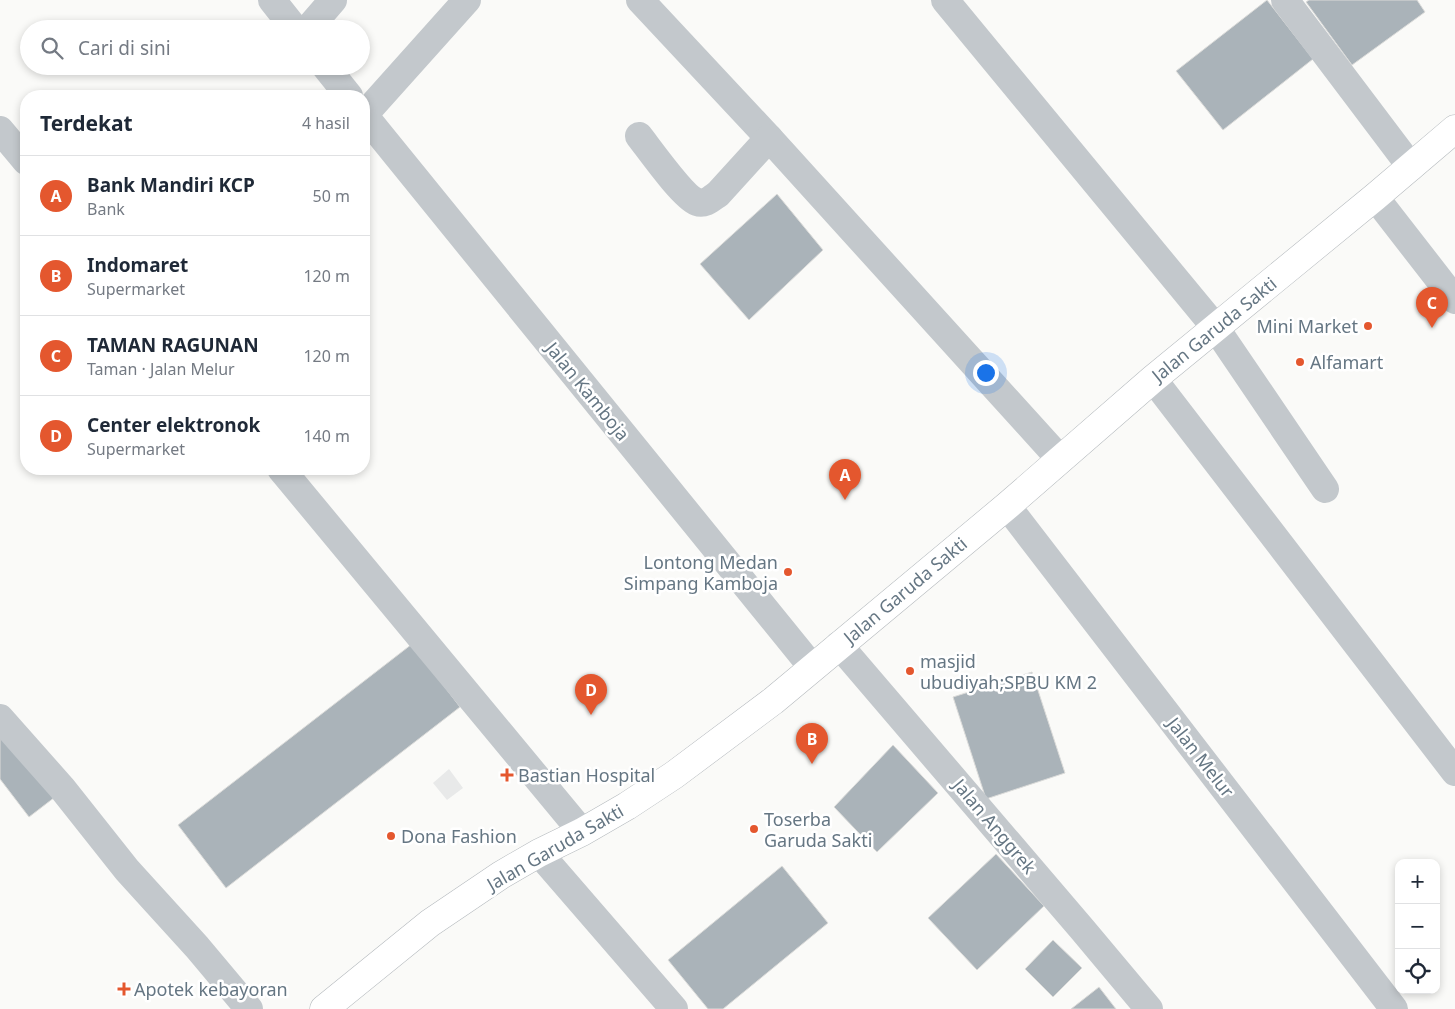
<!DOCTYPE html>
<html lang="id">
<meta charset="utf-8">
<style>
body{margin:0;font-family:"Noto Sans",sans-serif;background:#f2f2f3;color:#1f2937}
.controls{position:absolute;right:15px;bottom:15px;display:grid;overflow:hidden;border-radius:10px;box-shadow:0 2px 8px #0003}
.controls button{width:45px;height:45px;display:grid;place-items:center;padding:0;border:0;border-bottom:1px solid #e0e1e3;background:#fff;color:#1f2937;font:25px sans-serif}
.you{position:absolute;left:985px;top:372px;width:18px;height:18px;margin:-12px;border:4px solid #fff;border-radius:50%;background:#1a73e8;box-shadow:0 0 0 8px #1a73e833}
.badge{display:grid;place-items:center;width:32px;height:32px;border-radius:50%;background:#e4572e;color:#fff;font-size:16px;font-weight:700}
.pin{position:absolute;translate:-50% -41px;filter:drop-shadow(0 1px 2px #0008)}
.pin::after{content:'';position:absolute;top:26px;width:18px;height:15px;background:inherit;clip-path:polygon(0 0,100% 0,50% 100%)}
.list{margin:0;padding:0;list-style:none}
h2{display:flex;justify-content:space-between;align-items:center;height:65px;margin:0;padding:0 20px;font-size:21px}
h2 small{font-size:16px;font-weight:400;color:#747a83}
.list li{display:grid;grid-template-columns:32px 1fr auto;gap:15px;align-items:center;box-sizing:border-box;height:80px;padding:0 20px;border-top:1px solid #e0e1e3}
.list b{display:block;font-size:19px;white-space:nowrap}
.list p{margin:0;font-size:16px;white-space:nowrap;color:#747a83}
.list em{font-size:16px;font-style:normal;color:#747a83}
.icon{flex:none;width:28px;height:28px;fill:none;stroke:currentColor;stroke-width:2;stroke-linecap:round;stroke-linejoin:round}
.map{position:relative;flex:none;width:1455px;height:1009px;overflow:hidden}
.search{position:absolute;background:#fff;box-shadow:0 2px 8px #0003;left:20px;top:20px;width:350px;height:55px;display:flex;align-items:center;gap:12px;box-sizing:border-box;padding:0 18px;border-radius:28px;color:#747a83;font-size:19px}
.panel{position:absolute;background:#fff;box-shadow:0 2px 8px #0003;left:20px;top:90px;width:350px;height:385px;border-radius:20px}
.map>svg:first-child{display:block}
.built{fill:#e8e9e9}
.building{fill:#aab3b9;stroke:#dcdcda}
.lines{fill:none;stroke-linecap:round;stroke-linejoin:round}
.highway-casing{stroke:#b4b9bd;stroke-width:29}
.minor{stroke:#c3c8cc;stroke-width:28}
.highway{stroke:#fff;stroke-width:28}
.poi-dot{fill:#e4572e;stroke:#fff;stroke-width:2}
.labels{text-anchor:middle;dominant-baseline:central;stroke-width:5;stroke-linejoin:round;paint-order:stroke}
.poi-label{font-size:18px;fill:#657683;stroke:#fff;text-anchor:start}
.street-label{font-size:18px;fill:#657683;stroke:#fff}
</style>
<div class="map">
<svg width="1455" height="1009" viewBox="0 0 1455 1009">
<rect width="100%" height="100%" fill="#fafaf8"/>
<path class="built" d="M 449,769 L 463,788 L 447,800 L 433,783 Z"/>
<g class="building">
<path d="M 1267,0 L 1313,59 L 1223,130 L 1176,71 Z"/>
<path d="M 1309,0 L 1417,0 L 1425,12 L 1352,65 L 1306,2 Z"/>
<path d="M 777,194 L 823,250 L 749,320 L 700,264 Z"/>
<path d="M 412,644 L 460,707 L 226,888 L 178,825 Z"/>
<path d="M 1032,672 L 1065,773 L 986,799 L 953,697 Z"/>
<path d="M 0,727 L 55,797 L 29,817 L 0,779 Z"/>
<path d="M 893,745 L 938,793 L 877,852 L 834,807 Z"/>
<path d="M 996,854 L 1044,906 L 977,970 L 928,918 Z"/>
<path d="M 782,866 L 828,923 L 723,1009 L 708,1009 L 668,960 Z"/>
<path d="M 1053,940 L 1082,968 L 1053,997 L 1025,969 Z"/>
<path d="M 1099,987 L 1116,1009 L 1071,1009 Z"/>
</g>
<g class="lines">
<g class="highway-casing">
<path id="highway" d="M 324,1009 L 430,923 L 501,875 L 539,853 L 582,832 L 627,806 L 674,775 L 773,701 L 1007,506 L 1153,379 L 1375,197 L 1455,129"/>
</g>
<g class="minor">
<path d="M 272,0 L 295,29"/>
<path d="M 640,0 L 769,138 L 1060,459"/>
<path d="M 945,0 L 1215,327 L 1325,489"/>
<path d="M 1285,0 L 1411,167"/>
<path d="M 308,29 L 333,0"/>
<path d="M 325,66 L 349,96"/>
<path d="M 364,115 L 812,667"/>
<path d="M 364,115 L 467,0"/>
<path d="M 0,130 L 26,161"/>
<path d="M 639,136 C 650,150 683,197 697,202 C 705,205 712,198 718,194 L 769,138"/>
<path d="M 1375,197 L 1455,300"/>
<path d="M 1153,379 L 1455,772"/>
<path d="M 281,469 L 582,832"/>
<path d="M 1007,506 L 1394,1009"/>
<path d="M 839,645 L 1082,929 L 1149,1009"/>
<path d="M 0,718 L 62,788 L 127,870 L 197,947 L 249,1009"/>
<path d="M 539,853 L 674,1009"/>
</g>
<use href="#highway" class="highway"/>
</g>
<g class="poi-dot">
<circle cx="1368" cy="326" r="5"/>
<circle cx="1300" cy="362" r="5"/>
<circle cx="788" cy="572" r="5"/>
<circle cx="910" cy="671" r="5"/>
<path d="M504.5 767.5h5v5h5v5h-5v5h-5v-5h-5v-5h5z"/>
<circle cx="754" cy="829" r="5"/>
<circle cx="391" cy="836" r="5"/>
<path d="M121.5 981.5h5v5h5v5h-5v5h-5v-5h-5v-5h5z"/>
</g>
<g class="labels">
<g class="poi-label">
<text x="1358" y="326" text-anchor="end">Mini Market</text>
<text x="1310" y="362">Alfamart</text>
<text x="778" y="562" text-anchor="end">Lontong Medan<tspan x="778" dy="21">Simpang Kamboja</tspan></text>
<text x="920" y="661">masjid<tspan x="920" dy="21">ubudiyah;SPBU KM 2</tspan></text>
<text x="518" y="775">Bastian Hospital</text>
<text x="764" y="819">Toserba<tspan x="764" dy="21">Garuda Sakti</tspan></text>
<text x="401" y="836">Dona Fashion</text>
<text x="134" y="989">Apotek kebayoran</text>
</g>
<g class="street-label">
<text transform="translate(1214 329) rotate(-39)">Jalan Garuda Sakti</text>
<text transform="translate(588 391) rotate(51)">Jalan Kamboja</text>
<text transform="translate(905 590) rotate(-40)">Jalan Garuda Sakti</text>
<text transform="translate(1201 757) rotate(52)">Jalan Melur</text>
<text transform="translate(995 826) rotate(50)">Jalan Anggrek</text>
<text transform="translate(555 847) rotate(-30)">Jalan Garuda Sakti</text>
</g>
</g>
</svg>
<div class="controls">
<button>+</button>
<button>−</button>
<button><svg class="icon" aria-label="locate" viewBox="0 0 24 24"><circle cx="12" cy="12" r="6"/><path d="M12 2v4M12 18v4M2 12h4M18 12h4"/></svg></button>
</div>
<div class="you"></div>
<div class="pin badge" style="left:845px;top:500px">A</div>
<div class="pin badge" style="left:812px;top:764px">B</div>
<div class="pin badge" style="left:1432px;top:328px">C</div>
<div class="pin badge" style="left:591px;top:715px">D</div>
<div class="search"><svg class="icon" aria-label="search" viewBox="0 0 24 24"><circle cx="10" cy="10" r="6"/><path d="M15 15l6 6"/></svg>Cari di sini</div>
<section class="panel">
<h2>Terdekat<small>4 hasil</small></h2>
<ul class="list">
<li><span class="badge">A</span><div><b>Bank Mandiri KCP</b><p>Bank</p></div><em>50 m</em></li>
<li><span class="badge">B</span><div><b>Indomaret</b><p>Supermarket</p></div><em>120 m</em></li>
<li><span class="badge">C</span><div><b>TAMAN RAGUNAN</b><p>Taman · Jalan Melur</p></div><em>120 m</em></li>
<li><span class="badge">D</span><div><b>Center elektronok</b><p>Supermarket</p></div><em>140 m</em></li>
</ul>
</section>
</div>
